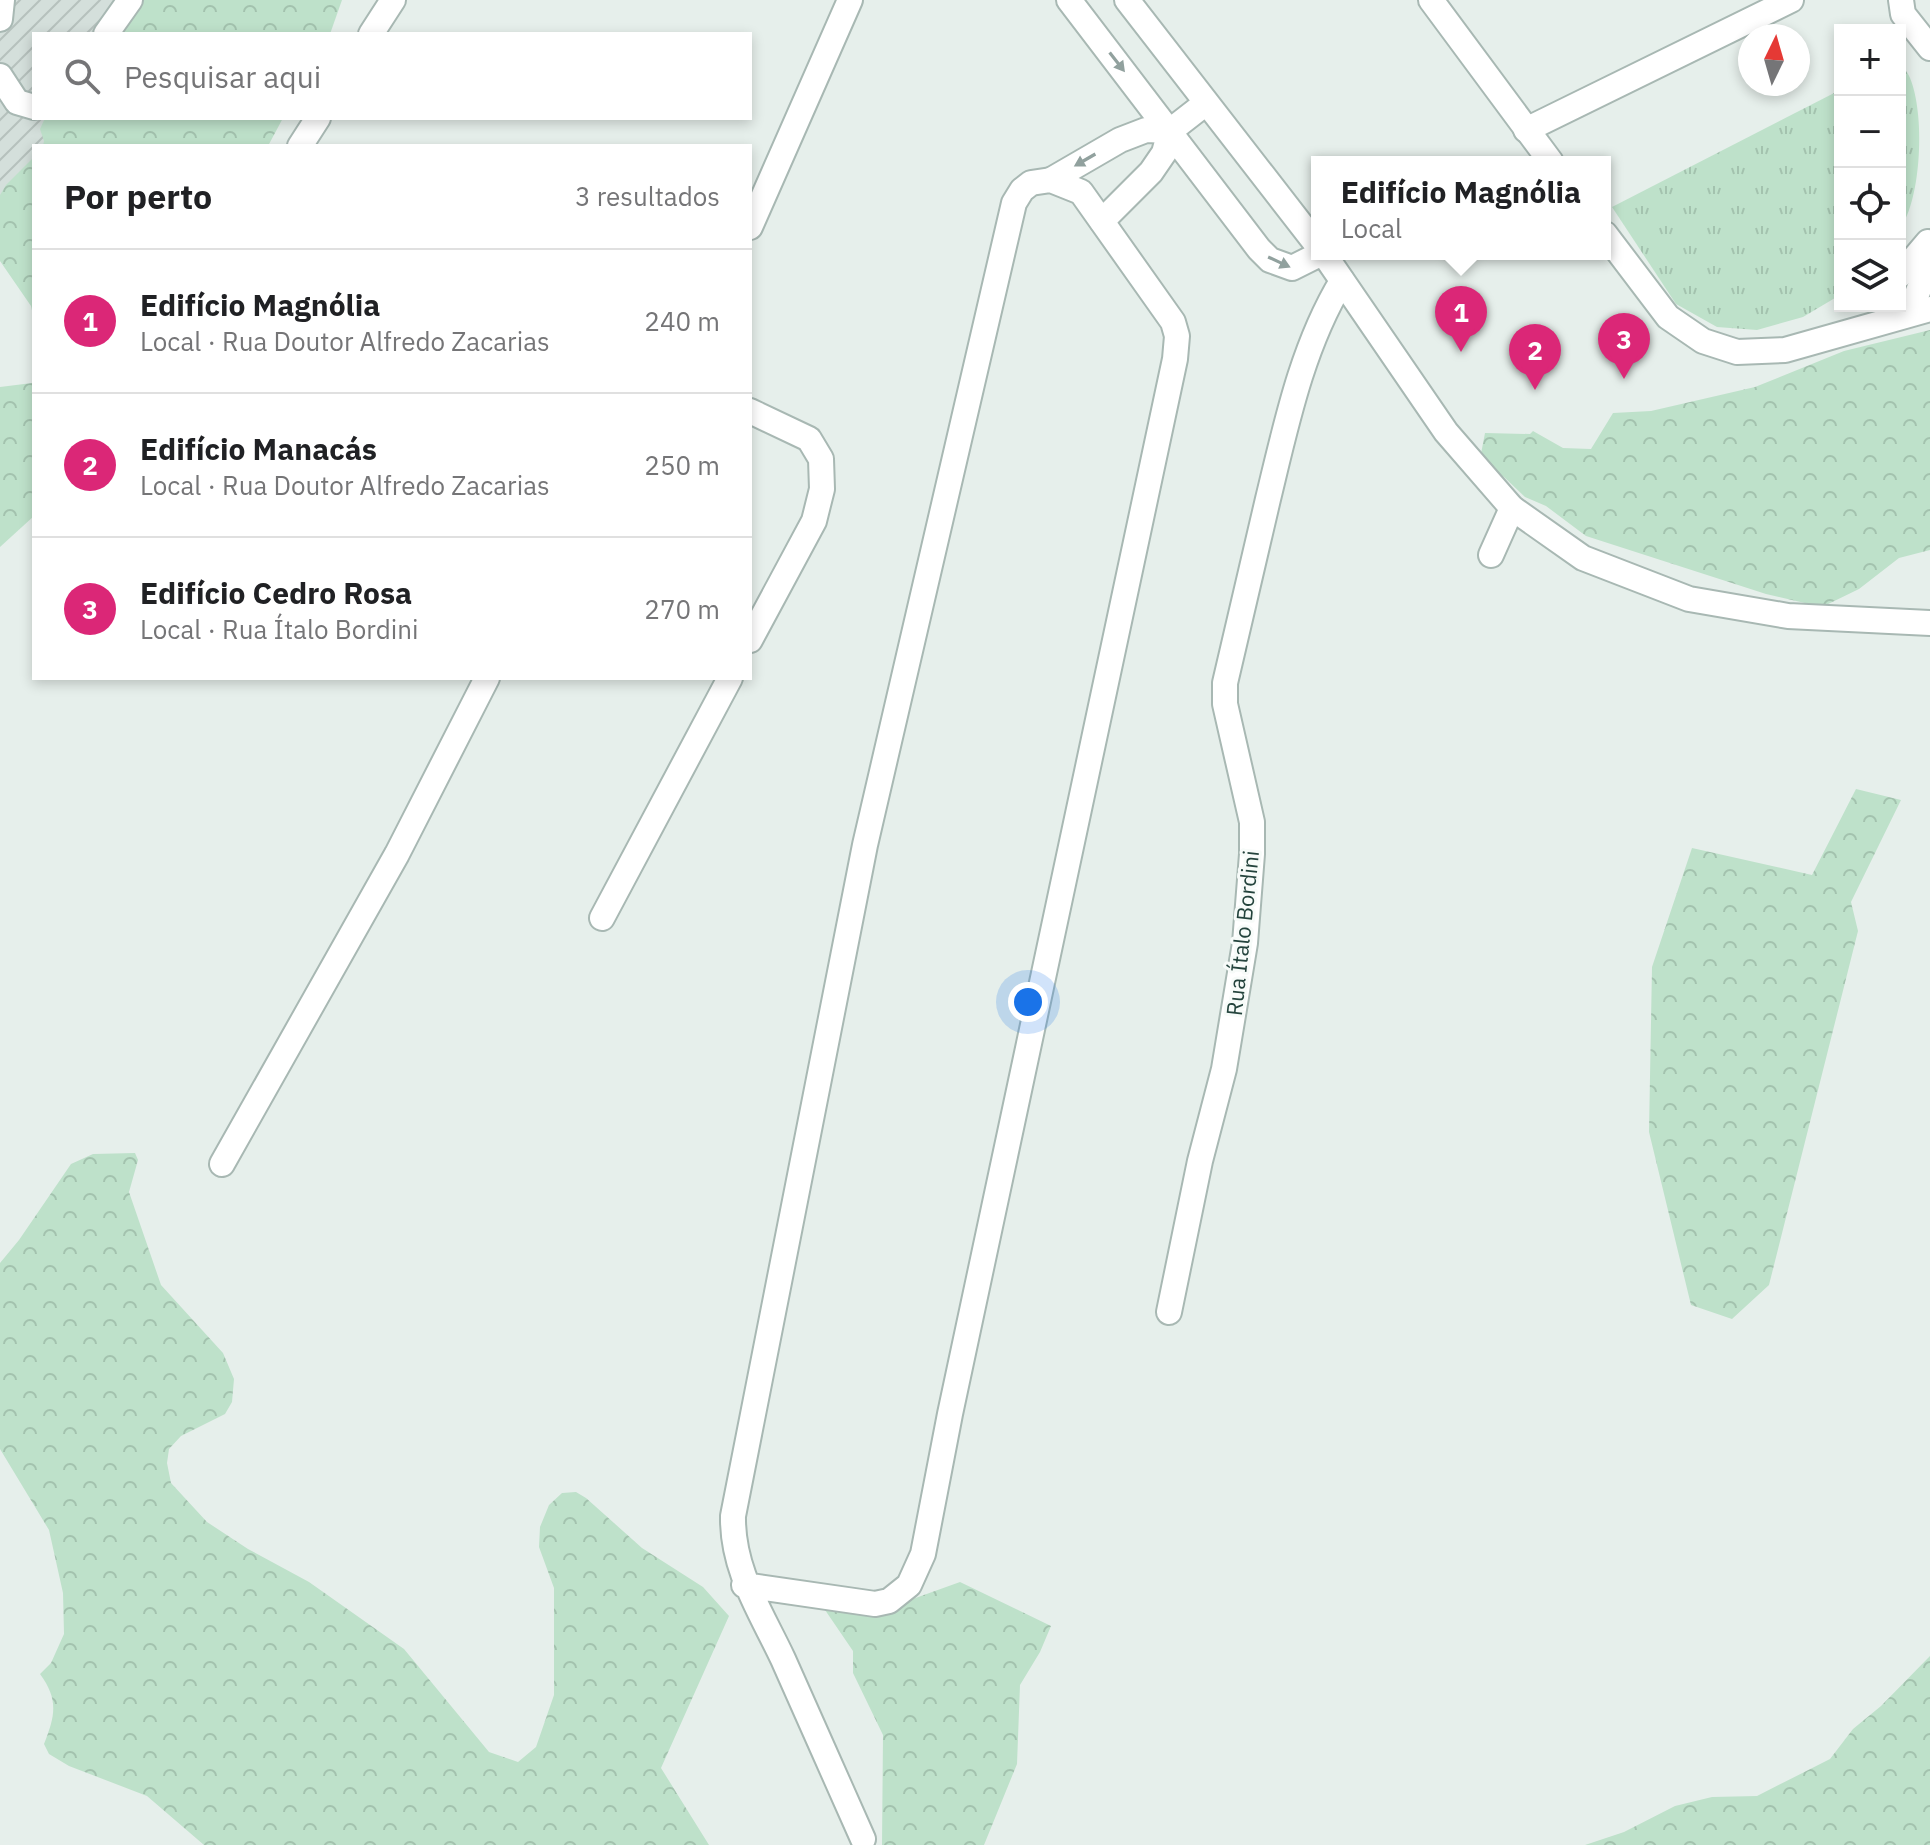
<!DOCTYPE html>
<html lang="pt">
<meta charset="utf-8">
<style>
body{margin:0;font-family:"IBM Plex Sans",sans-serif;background:#f6f6f6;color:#202124}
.controls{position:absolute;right:24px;top:24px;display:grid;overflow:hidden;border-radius:0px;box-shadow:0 4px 12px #0003}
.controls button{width:72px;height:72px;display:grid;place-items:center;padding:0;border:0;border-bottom:2px solid #e0e0e0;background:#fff;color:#202124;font:40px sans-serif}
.compass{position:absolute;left:1738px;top:24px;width:72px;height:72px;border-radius:50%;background:#fff;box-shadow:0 4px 12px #0003;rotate:5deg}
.you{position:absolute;left:1028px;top:1002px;width:28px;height:28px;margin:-20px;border:6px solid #fff;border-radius:50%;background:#1a73e8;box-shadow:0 0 0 12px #1a73e833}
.badge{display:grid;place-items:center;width:52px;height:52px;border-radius:50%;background:#db2777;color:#fff;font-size:26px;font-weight:700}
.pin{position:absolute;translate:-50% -66px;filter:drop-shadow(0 2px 4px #0008)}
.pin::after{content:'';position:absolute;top:42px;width:28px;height:24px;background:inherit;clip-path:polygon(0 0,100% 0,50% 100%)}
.popup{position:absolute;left:1311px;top:156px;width:300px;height:104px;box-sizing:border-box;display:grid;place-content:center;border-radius:0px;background:#fff;filter:drop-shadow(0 2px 6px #0005);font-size:26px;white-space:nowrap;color:#757577}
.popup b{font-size:30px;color:#202124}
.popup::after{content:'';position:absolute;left:50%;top:100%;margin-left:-16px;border:16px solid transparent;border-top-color:#fff}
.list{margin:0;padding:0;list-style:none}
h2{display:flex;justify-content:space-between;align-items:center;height:104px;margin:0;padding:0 32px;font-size:34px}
h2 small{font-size:26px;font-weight:400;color:#757577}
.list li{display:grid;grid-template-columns:52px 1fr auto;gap:24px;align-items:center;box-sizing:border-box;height:144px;padding:0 32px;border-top:2px solid #e0e0e0}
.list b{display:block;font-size:30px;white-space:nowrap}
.list p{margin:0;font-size:26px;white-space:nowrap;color:#757577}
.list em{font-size:26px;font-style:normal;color:#757577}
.icon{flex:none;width:44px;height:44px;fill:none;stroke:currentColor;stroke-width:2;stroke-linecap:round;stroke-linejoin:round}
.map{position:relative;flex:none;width:1930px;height:1845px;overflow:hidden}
.search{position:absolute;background:#fff;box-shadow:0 4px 12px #0003;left:32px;top:32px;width:720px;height:88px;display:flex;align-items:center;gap:20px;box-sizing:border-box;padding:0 28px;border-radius:0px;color:#757577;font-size:30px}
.panel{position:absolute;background:#fff;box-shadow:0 4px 12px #0003;left:32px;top:144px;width:720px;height:536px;border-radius:0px}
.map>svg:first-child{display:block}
.industrial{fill:url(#industrial-furrows)}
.forest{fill:url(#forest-crowns)}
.park{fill:url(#park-tufts)}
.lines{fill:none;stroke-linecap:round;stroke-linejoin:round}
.minor-casing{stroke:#a8b8b3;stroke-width:28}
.minor{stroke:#fff;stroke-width:24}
.oneway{fill:#91a19e}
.labels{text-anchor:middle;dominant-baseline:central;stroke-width:6;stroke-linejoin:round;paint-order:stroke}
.street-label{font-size:22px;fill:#23433c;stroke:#f7fbf9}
</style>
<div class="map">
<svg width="1930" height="1845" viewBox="0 0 1930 1845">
<defs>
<pattern id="industrial-furrows" width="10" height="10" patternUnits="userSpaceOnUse" patternTransform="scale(2)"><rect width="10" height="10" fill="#d4dfdb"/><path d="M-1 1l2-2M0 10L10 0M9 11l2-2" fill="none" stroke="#b6c1bd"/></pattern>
<pattern id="forest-crowns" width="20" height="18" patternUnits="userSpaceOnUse" patternTransform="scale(2)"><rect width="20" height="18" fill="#bee1ca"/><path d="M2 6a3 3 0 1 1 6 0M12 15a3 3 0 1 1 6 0" fill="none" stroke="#a3c2ae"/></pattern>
<pattern id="park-tufts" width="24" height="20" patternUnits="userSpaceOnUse" patternTransform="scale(2)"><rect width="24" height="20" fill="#bee1ca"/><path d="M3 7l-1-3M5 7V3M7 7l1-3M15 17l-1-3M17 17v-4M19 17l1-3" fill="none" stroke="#a3c2ae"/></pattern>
</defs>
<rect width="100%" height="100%" fill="#e6efeb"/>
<path class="industrial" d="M 0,0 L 148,0 L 125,34 L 34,34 L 34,118 L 67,118 L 48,146 L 34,146 L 34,166 L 0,216 Z"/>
<g class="forest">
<path d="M 127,0 L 342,0 L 330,34 L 103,34 Z"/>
<path d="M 45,118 L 283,118 L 268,146 L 43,146 L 44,141 L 40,129 Z"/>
<path d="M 34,157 L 34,320 L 31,306 L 0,261 L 0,195 L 6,185 Z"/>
<path d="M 1930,330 L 1930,550 L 1899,558 L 1859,589 L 1822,607 L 1766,594 L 1586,536 L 1546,506 L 1525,497 L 1504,477 L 1479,464 L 1485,433 L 1530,434 L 1533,431 L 1563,448 L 1591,449 L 1613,413 L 1651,411 L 1755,387 L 1844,351 Z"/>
<path d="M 32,383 L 34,385 L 34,516 L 0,547 L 0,387 Z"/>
<path d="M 1856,789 L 1901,800 L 1851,902 L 1858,931 L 1769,1285 L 1732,1319 L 1691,1305 L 1649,1132 L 1652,967 L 1692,848 L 1812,875 Z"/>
<path d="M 135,1153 L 138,1160 L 129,1192 L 161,1285 L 223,1353 L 234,1379 L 232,1402 L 225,1414 L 181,1436 L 169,1449 L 167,1463 L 171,1483 L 207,1522 L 248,1549 L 309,1582 L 404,1649 L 489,1752 L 518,1762 L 536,1747 L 554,1695 L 554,1588 L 539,1547 L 540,1527 L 549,1505 L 562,1493 L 576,1492 L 586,1498 L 642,1548 L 703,1587 L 729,1616 L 661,1768 L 709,1845 L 204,1845 L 147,1796 L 69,1766 L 49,1754 L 44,1744 C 55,1716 59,1700 40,1674 L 51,1663 L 64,1634 L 63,1593 L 49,1530 L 0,1449 L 0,1263 L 19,1240 L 71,1164 L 93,1154 Z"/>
<path d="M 960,1582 L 1051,1626 L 1040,1652 L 1020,1685 L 1017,1764 L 984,1845 L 882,1845 L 883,1735 L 853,1673 L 853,1651 L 823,1607 L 896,1605 Z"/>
<path d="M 1930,1656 L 1930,1845 L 1585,1845 L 1624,1832 L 1675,1806 L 1712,1797 L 1757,1796 L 1830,1759 L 1853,1729 L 1881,1706 Z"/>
</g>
<g class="park">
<path d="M 1900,62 C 1903,67 1908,73 1910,78 C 1925,114 1922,197 1900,229 Z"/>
<path d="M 1840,90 L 1840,295 L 1803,317 L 1757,330 L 1717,327 L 1676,304 L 1612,207 Z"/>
</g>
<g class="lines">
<g class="minor-casing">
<g id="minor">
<path d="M 1069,0 L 1259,249 L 1270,260 L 1292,268 L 1320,254"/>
<path d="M 1127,0 L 1317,245"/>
<path d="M 1431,0 L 1551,162"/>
<path d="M 1901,0 L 1903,14 L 1930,48"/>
<path d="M 0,19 L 2,0"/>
<path d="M 106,34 L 130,0"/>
<path d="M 371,34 L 393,0"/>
<path d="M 0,76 L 17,102 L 34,107"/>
<path d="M 1526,130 L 1791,0"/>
<path d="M 300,146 L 318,118"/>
<path d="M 1051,180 L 1120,140 L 1146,130 L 1170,131"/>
<path d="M 1102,221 L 1151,172 L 1164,153 L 1170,131 L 1206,103"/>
<path d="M 750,227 L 850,0"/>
<path d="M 1605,234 L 1668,317 L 1703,341 L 1737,352 L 1785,350 L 1930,309"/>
<path d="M 1324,254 L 1446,432 L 1512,508 L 1583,558 L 1689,599 L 1788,616 L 1930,623"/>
<path d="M 1900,275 L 1928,242"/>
<path d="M 1909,314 L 1923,279 L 1930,244"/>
<path d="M 750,411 L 809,439 L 821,459 L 822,489 L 814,521 L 750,640"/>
<path d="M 1491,555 L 1512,508"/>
<path d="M 602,918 L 730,678"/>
<path d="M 222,1164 L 397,854 L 487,678"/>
<path d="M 1169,1312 L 1200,1161 L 1224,1069 L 1245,943 L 1252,854 L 1252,822 L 1225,704 L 1225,683 C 1239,621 1254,560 1268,499 C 1286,425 1302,347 1342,281"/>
<path d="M 744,1585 L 875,1604 L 889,1601 L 909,1585 L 923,1554 L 950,1414 L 1175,359 L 1177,336 L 1173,322 L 1081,192 L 1051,180 L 1031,183 L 1022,190 L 1014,203 L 865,845 L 733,1516 C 732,1570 761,1612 783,1659 C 810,1719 836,1779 863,1839"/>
</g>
</g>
<use href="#minor" class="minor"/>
</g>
<defs><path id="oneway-solid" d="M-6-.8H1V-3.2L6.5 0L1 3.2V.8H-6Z" transform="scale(2)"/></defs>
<g class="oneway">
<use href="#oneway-solid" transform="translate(1117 62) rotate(52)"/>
<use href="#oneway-solid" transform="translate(1085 160) rotate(150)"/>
<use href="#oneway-solid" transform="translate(1279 262) rotate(25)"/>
</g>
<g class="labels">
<g class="street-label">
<text transform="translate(1242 933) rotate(-84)">Rua Ítalo Bordini</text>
</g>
</g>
</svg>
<div class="controls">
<button>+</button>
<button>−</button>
<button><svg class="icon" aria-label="locate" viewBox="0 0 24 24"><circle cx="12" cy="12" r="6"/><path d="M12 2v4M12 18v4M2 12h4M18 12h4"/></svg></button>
<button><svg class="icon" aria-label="layers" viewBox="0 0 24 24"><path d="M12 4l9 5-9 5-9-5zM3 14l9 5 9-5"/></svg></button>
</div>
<svg class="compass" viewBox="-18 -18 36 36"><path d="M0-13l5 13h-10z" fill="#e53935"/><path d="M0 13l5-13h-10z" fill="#757577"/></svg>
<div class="you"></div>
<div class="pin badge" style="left:1461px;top:352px">1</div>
<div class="popup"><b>Edifício Magnólia</b>Local</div>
<div class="pin badge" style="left:1535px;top:390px">2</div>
<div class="pin badge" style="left:1624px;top:379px">3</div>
<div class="search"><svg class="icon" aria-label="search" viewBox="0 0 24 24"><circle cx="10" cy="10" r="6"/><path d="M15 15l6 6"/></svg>Pesquisar aqui</div>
<section class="panel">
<h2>Por perto<small>3 resultados</small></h2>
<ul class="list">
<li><span class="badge">1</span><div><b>Edifício Magnólia</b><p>Local · Rua Doutor Alfredo Zacarias</p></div><em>240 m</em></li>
<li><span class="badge">2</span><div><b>Edifício Manacás</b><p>Local · Rua Doutor Alfredo Zacarias</p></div><em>250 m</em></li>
<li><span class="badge">3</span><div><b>Edifício Cedro Rosa</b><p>Local · Rua Ítalo Bordini</p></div><em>270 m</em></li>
</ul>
</section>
</div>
